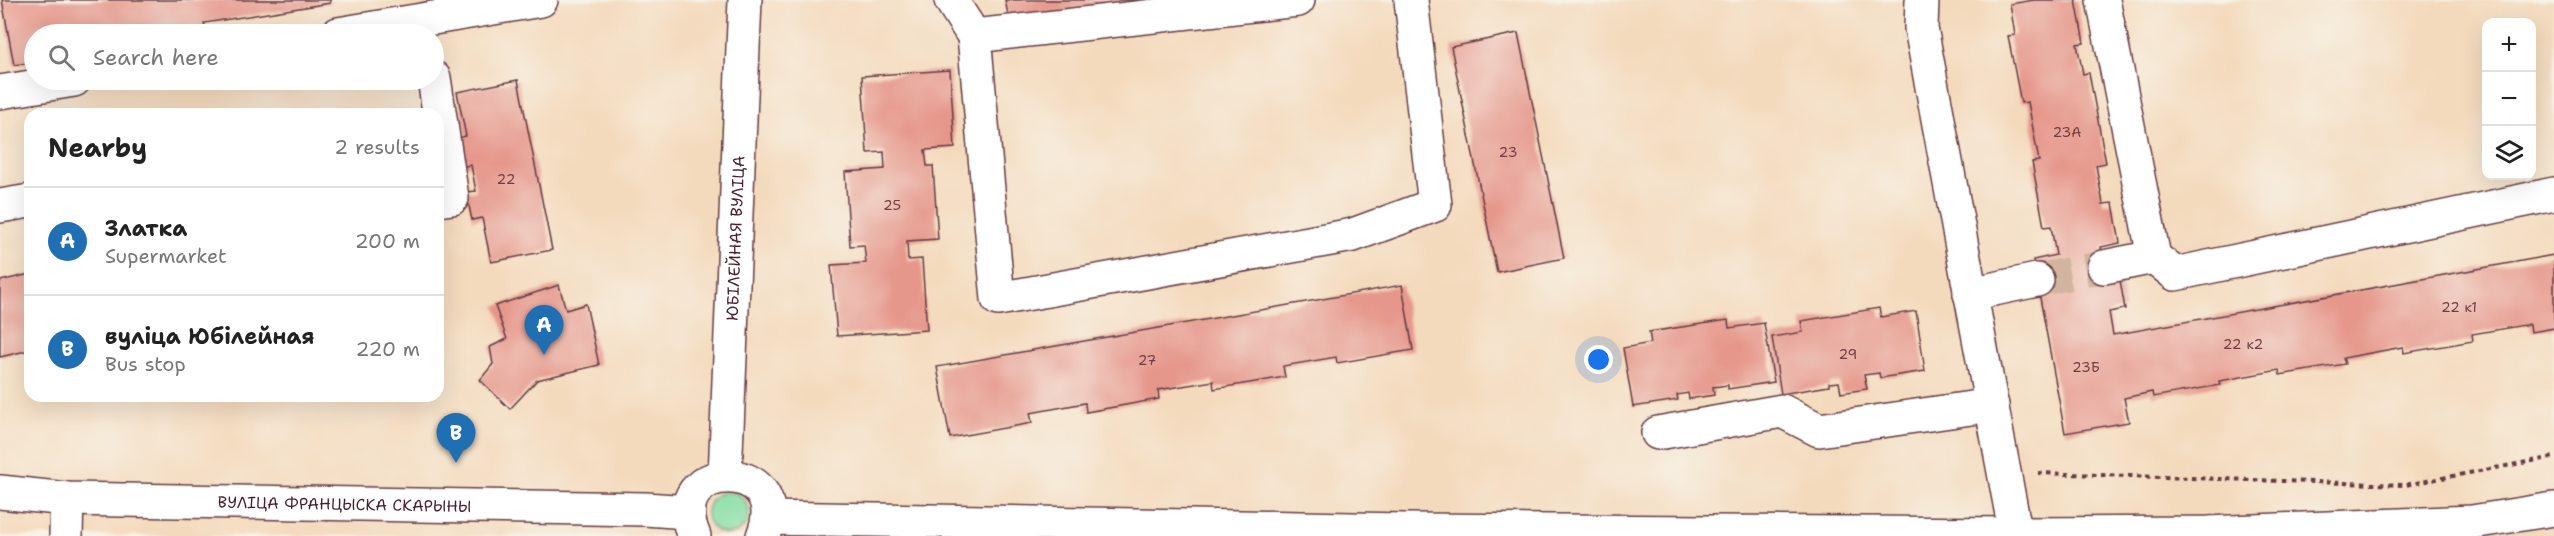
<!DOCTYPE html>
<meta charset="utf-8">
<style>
body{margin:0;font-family:"Shantell Sans",sans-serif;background:#f6f6f6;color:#222}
.controls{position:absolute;right:18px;top:18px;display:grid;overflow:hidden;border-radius:12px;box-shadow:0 6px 24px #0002}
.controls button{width:54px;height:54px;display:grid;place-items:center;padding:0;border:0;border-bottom:2px solid #e0e0e0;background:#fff;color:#222;font:30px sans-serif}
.you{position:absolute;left:1599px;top:360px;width:21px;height:21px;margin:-15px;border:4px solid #fff;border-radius:50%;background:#1a73e8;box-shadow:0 0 0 9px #1a73e833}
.badge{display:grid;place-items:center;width:39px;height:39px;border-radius:50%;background:#1f6fb2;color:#fff;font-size:20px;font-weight:700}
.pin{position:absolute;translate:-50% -50px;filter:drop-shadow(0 2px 3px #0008)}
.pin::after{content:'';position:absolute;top:32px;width:21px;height:18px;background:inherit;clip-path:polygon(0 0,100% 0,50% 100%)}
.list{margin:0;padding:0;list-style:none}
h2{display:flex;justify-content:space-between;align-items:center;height:78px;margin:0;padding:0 24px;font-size:26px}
h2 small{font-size:20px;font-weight:400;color:#767676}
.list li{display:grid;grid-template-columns:39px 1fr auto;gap:18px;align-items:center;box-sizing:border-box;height:108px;padding:0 24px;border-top:2px solid #e0e0e0}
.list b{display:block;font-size:22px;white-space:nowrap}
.list p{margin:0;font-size:20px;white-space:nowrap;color:#767676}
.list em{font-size:20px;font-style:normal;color:#767676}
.icon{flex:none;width:33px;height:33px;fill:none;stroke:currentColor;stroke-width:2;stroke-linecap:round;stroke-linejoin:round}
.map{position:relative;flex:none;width:2554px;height:536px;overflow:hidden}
.search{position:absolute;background:#fff;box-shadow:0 6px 24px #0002;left:24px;top:24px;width:420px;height:66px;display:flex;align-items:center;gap:15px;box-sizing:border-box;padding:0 21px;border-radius:33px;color:#767676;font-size:22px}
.panel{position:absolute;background:#fff;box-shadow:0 6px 24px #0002;left:24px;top:108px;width:420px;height:294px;border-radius:18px}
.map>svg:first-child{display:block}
.green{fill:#84dea4;stroke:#677e68;stroke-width:1.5}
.building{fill:#e6978b}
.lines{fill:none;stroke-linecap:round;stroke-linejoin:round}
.minor-tunnel{stroke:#d2b5a0;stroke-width:33;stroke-dasharray:33 16;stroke-linecap:butt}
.minor-casing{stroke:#643b41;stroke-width:36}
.path{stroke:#643b41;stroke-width:4;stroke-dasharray:4.5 4.5;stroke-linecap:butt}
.minor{stroke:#fff;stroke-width:33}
.labels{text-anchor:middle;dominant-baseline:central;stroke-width:5;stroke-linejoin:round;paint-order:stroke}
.number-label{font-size:14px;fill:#713d43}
.street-label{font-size:16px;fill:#4a1f2b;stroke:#f7f3e8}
</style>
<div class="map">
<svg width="2554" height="536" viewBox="0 0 2554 536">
<rect width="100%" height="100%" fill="#f7f3e8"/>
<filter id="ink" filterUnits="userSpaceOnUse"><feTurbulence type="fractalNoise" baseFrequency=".0167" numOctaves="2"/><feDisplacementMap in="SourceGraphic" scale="12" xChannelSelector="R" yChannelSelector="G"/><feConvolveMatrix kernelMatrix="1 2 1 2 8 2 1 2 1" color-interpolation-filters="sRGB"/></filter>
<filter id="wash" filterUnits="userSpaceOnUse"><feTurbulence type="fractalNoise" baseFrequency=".008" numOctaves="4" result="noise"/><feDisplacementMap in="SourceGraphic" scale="24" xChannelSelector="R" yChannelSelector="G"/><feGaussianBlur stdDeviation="1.35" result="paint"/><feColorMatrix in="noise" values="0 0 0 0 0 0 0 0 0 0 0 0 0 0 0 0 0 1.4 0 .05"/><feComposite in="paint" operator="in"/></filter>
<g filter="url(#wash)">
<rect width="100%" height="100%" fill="#f4dabd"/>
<circle class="green" cx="728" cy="513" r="21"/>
<g id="blocks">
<g class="building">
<path d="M 2,0 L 330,0 L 330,3 L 204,23 L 207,31 L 186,34 L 34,34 L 34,62 L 14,65 Z"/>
<path d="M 1005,0 L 1167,0 L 1011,29 Z"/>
<path d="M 2034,0 L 2076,0 L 2084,43 L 2077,44 L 2083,74 L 2089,73 L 2106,163 L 2096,165 L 2103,204 L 2113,203 L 2120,243 L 2101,247 L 2106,276 L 2119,274 L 2125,309 L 2109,312 L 2113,335 L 2554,255 L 2554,328 L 2531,332 L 2530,324 L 2472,334 L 2473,341 L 2404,353 L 2403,347 L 2343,358 L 2345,364 L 2280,375 L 2279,370 L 2219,381 L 2220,385 L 2153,397 L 2152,392 L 2124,398 L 2129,422 L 2065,433 L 2033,260 L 2056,255 L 2051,226 L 2044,227 L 2032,162 L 2039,161 L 2028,102 L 2021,103 L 2008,36 L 2015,35 L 2010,4 Z"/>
<path d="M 1518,33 L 1564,258 L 1497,272 L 1451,47 Z"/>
<path d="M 950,70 L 955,148 L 925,150 L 927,166 L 933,166 L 938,239 L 907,241 L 908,260 L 922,259 L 927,330 L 837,336 L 831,265 L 866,263 L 864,245 L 850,246 L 845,172 L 885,169 L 884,152 L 867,153 L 862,76 Z"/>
<path d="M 518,80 L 552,250 L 491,262 L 482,218 L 472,220 L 466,192 L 476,191 L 471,165 L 460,167 L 454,139 L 466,136 L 457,92 Z"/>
<path d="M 30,274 L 30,350 L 0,357 L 0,281 Z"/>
<path d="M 559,285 L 566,310 L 586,304 L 599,365 L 537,380 L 510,409 L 480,380 L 493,364 L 490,347 L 507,339 L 495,306 Z"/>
<path d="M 1402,285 L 1413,350 L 1337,363 L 1336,357 L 1283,366 L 1285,377 L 1214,389 L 1213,381 L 1158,390 L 1159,399 L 1086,412 L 1085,403 L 1030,413 L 1032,423 L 950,438 L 937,367 Z"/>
<path d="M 1879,308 L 1881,317 L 1916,311 L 1925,371 L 1880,378 L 1879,373 L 1864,375 L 1867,389 L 1841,393 L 1839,382 L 1829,383 L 1829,386 L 1781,394 L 1772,337 L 1803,332 L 1801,321 Z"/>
<path d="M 1728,320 L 1729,328 L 1764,323 L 1774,382 L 1728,389 L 1728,385 L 1713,387 L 1714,395 L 1689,399 L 1688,393 L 1677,395 L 1678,400 L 1633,407 L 1623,348 L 1651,343 L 1649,332 Z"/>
</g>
</g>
</g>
<g filter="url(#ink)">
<use href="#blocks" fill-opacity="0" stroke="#643b41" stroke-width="1.5"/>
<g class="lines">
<path class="minor-tunnel" d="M 2037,280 L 2104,267"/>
<g class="minor-casing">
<g id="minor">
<path d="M 951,0 L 974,36 L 1298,0"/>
<path d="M 1922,0 L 1921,28 L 2016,536"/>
<path d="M 2103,0 L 2154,257 L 2175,274 L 2554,194"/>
<path d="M 338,34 L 541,0"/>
<path d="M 974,36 L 998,299 L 1353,235 L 1435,205 L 1411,0"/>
<path d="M 434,78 L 452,198 L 438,200"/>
<path d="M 0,92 L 74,80"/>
<path d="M 0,206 L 30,201"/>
<path d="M 2104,267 L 2154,257"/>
<path d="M 1970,294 L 2037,280"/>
<path d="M 1658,433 L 1782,411 L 1819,430 L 1992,405"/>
<path id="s1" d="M 725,476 L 745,0"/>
<path id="s2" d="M 0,492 L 67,499 L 645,509 L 689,512"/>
<path d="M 768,518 L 1404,530 L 2016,534 L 2208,533 L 2472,522 L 2554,509"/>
<path d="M 66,536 L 67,499"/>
<path d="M 694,536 C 660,458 795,456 763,536"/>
</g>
</g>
<path class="path" d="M 2038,473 L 2405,485 L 2554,457"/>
<use href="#minor" class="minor"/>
</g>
</g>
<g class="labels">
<g class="number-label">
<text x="2067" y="132">23А</text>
<text x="1508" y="152">23</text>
<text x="506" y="179">22</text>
<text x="892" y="205">25</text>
<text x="2459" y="307">22 к1</text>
<text x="2243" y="344">22 к2</text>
<text x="1848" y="354">29</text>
<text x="1147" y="360">27</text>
<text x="2086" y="367">23Б</text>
</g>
<g class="street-label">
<text stroke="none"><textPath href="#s1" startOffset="238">ЮБІЛЕЙНАЯ ВУЛІЦА</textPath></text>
<text stroke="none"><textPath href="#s2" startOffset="345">ВУЛІЦА ФРАНЦЫСКА СКАРЫНЫ</textPath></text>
</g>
</g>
</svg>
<div class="controls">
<button>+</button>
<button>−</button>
<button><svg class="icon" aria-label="layers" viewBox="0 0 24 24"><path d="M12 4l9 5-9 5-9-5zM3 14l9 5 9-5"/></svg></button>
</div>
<div class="you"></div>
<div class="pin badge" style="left:544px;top:355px">A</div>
<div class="pin badge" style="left:456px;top:463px">B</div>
<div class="search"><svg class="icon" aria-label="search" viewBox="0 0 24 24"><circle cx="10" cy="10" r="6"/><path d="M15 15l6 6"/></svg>Search here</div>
<section class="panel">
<h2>Nearby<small>2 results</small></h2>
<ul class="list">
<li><span class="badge">A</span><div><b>Златка</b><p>Supermarket</p></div><em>200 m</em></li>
<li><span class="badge">B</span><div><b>вуліца Юбілейная</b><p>Bus stop</p></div><em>220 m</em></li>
</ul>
</section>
</div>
